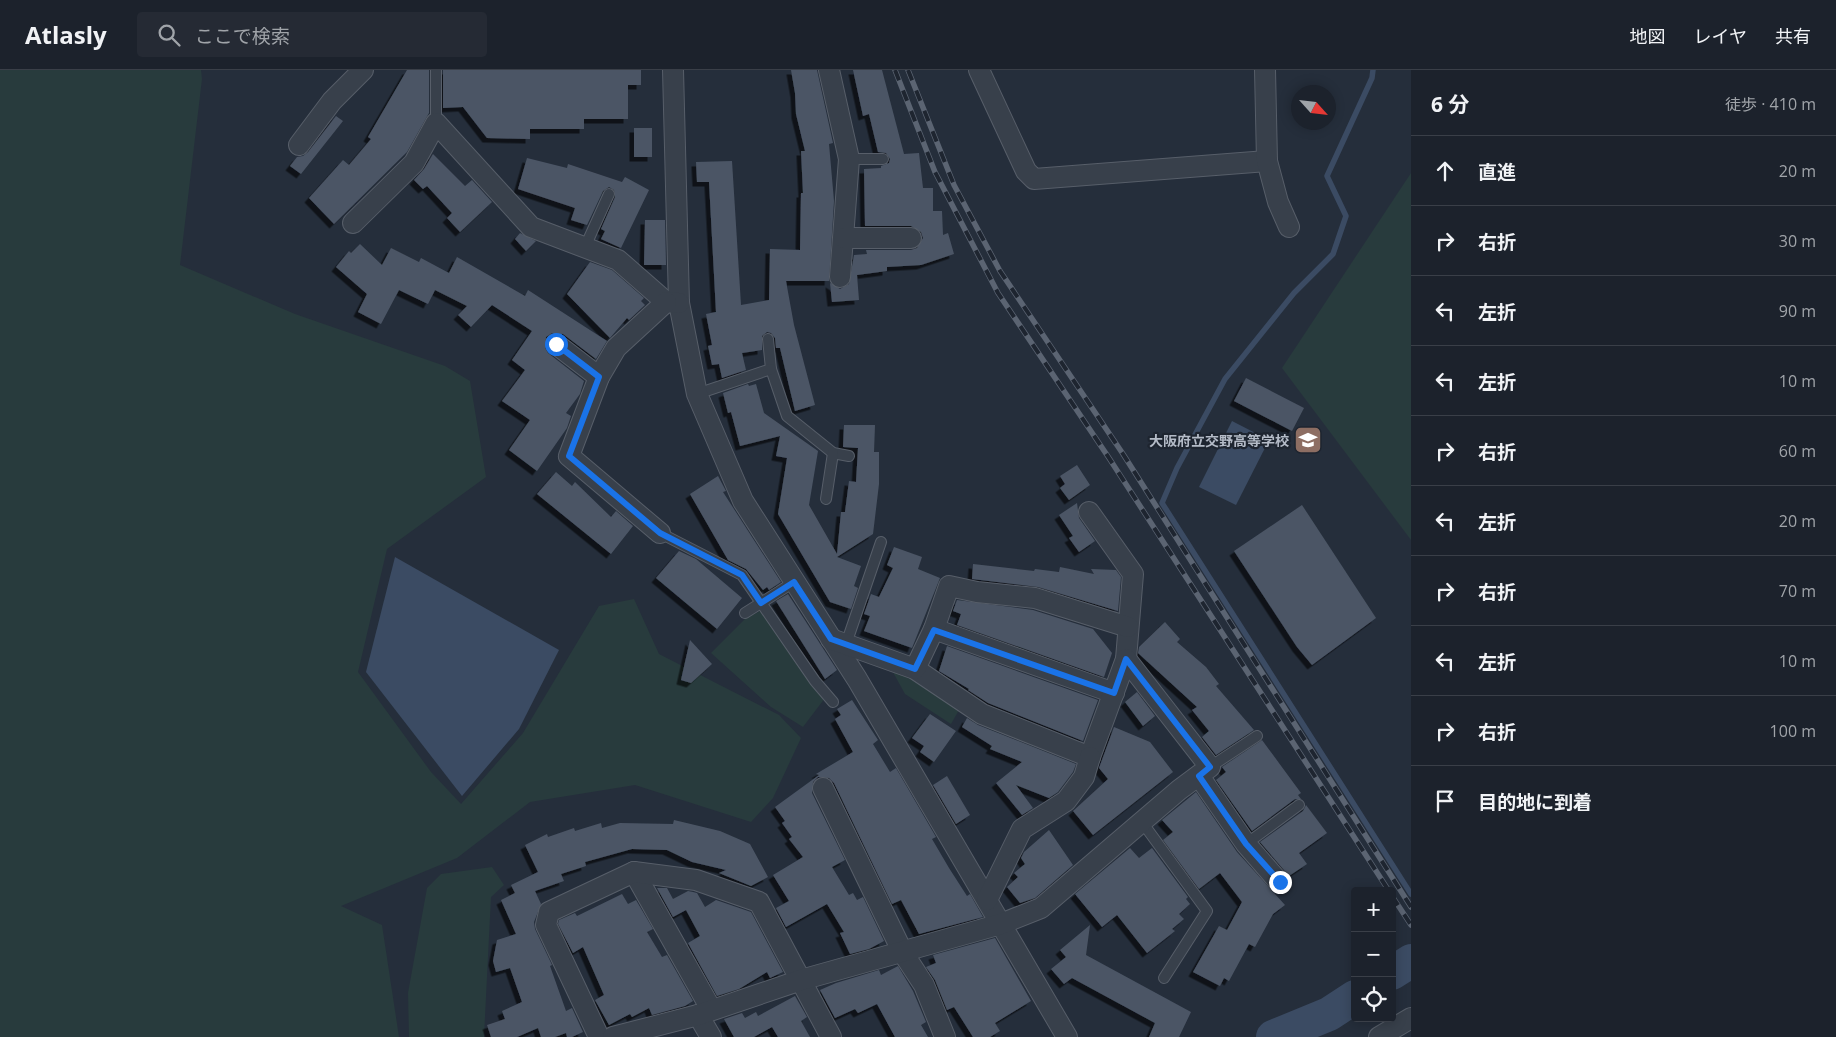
<!DOCTYPE html>
<html lang="ja">
<meta charset="utf-8">
<style>
body{margin:0;font-family:"Open Sans","Noto Sans JP",sans-serif;background:#252a34;color:#f1f3f6}
.controls{position:absolute;right:15px;bottom:15px;display:grid;overflow:hidden;border-radius:5px;box-shadow:0 2px 12px #0003}
.controls button{width:45px;height:45px;display:grid;place-items:center;padding:0;border:0;border-bottom:1px solid #3a3f48;background:#1c222c;color:#f1f3f6;font:25px sans-serif}
.compass{position:absolute;left:1291px;top:15px;width:45px;height:45px;border-radius:50%;background:#1c222c;box-shadow:0 2px 12px #0003;rotate:117deg}
.stop{position:absolute;width:15px;height:15px;margin:-11px;border:4px solid #1a73e8;border-radius:50%;background:#fff}
.stop.end{background:#1a73e8;border-color:#fff;box-shadow:0 1px 5px #0008}
.list{margin:0;padding:0;list-style:none}
h2{display:flex;justify-content:space-between;align-items:center;height:65px;margin:0;padding:0 20px;font-size:21px}
h2 small{font-size:16px;font-weight:400;color:#a0a4a9}
.list li{display:grid;grid-template-columns:32px 1fr auto;gap:15px;align-items:center;box-sizing:border-box;height:70px;padding:0 20px;border-top:1px solid #3a3f48}
.list b{display:block;font-size:19px;white-space:nowrap}
.list em{font-size:16px;font-style:normal;color:#a0a4a9}
.icon{flex:none;width:28px;height:28px;fill:none;stroke:currentColor;stroke-width:2;stroke-linecap:round;stroke-linejoin:round}
.map{position:relative;flex:none;width:1411px;height:967px;overflow:hidden}
header{display:flex;align-items:center;gap:30px;box-sizing:border-box;height:70px;padding:0 25px;background:#1c222c;border-bottom:1px solid #3a3f48}
header strong{font-size:24px}
nav{display:flex;gap:28px;margin-inline-start:auto;font-size:18px}
.search{width:350px;height:45px;background:#252a34;display:flex;align-items:center;gap:12px;box-sizing:border-box;padding:0 18px;border-radius:5px;color:#a0a4a9;font-size:19px}
main{display:flex}
aside{flex:1;background:#1c222c}
.map>svg:first-child{display:block}
.green{fill:#283b3d}
.water{fill:#3b4b63}
.lines{fill:none;stroke-linecap:round;stroke-linejoin:round}
.stream{stroke:#3b4b63;stroke-width:5.5}
.river{stroke:#3b4b63;stroke-width:34}
.building{fill:#4b5565;filter:url(#shadow)}
.lane-casing{stroke:#575e69;stroke-width:12}
.street-casing{stroke:#575e69;stroke-width:22}
.lane{stroke:#38404b;stroke-width:10}
.street{stroke:#38404b;stroke-width:20}
.rail-casing{stroke:#5b6472;stroke-width:5.5}
.rail{stroke:#1e2530;stroke-width:4;stroke-dasharray:11;stroke-linecap:butt}
.route{stroke:#1a73e8;stroke-width:6}
.labels{text-anchor:middle;dominant-baseline:central;stroke-width:4.5;stroke-linejoin:round;paint-order:stroke}
.poi-label{font-size:14px;font-weight:bold;fill:#b4bbc7;stroke:#1e2530;text-anchor:end}
</style>
<header>
<strong>Atlasly</strong>
<div class="search"><svg class="icon" aria-label="search" viewBox="0 0 24 24"><circle cx="10" cy="10" r="6"/><path d="M15 15l6 6"/></svg>ここで検索</div>
<nav><a>地図</a><a>レイヤ</a><a>共有</a></nav>
</header>
<main>
<div class="map">
<svg width="1411" height="967" viewBox="0 0 1411 967">
<defs>
<filter id="shadow"><feDropShadow dx="-4.5" dy="4.5" stdDeviation="0" flood-color="#0009"/></filter>
</defs>
<rect width="100%" height="100%" fill="#252e3b"/>
<g class="green">
<path d="M 0,0 L 201,0 L 202,9 L 180,195 L 295,244 L 445,296 L 470,311 L 486,407 L 387,479 L 358,602 L 431,702 L 461,734 L 523,663 L 599,536 L 634,529 L 659,584 L 779,645 L 801,668 L 773,728 L 751,752 L 635,715 L 530,732 L 457,788 L 341,836 L 382,855 L 399,967 L 0,967 Z"/>
<path d="M 1411,103 L 1411,470 L 1282,298 Z"/>
<path d="M 762,540 L 825,628 L 803,657 L 771,637 L 711,583 L 745,549 Z"/>
<path d="M 889,595 L 959,640 L 951,654 L 905,624 Z"/>
<path d="M 492,797 L 504,815 L 491,827 L 484,967 L 409,967 L 408,923 L 427,818 L 441,804 Z"/>
</g>
<g class="water">
<path d="M 1232,351 L 1269,370 L 1236,435 L 1199,417 Z"/>
<path d="M 395,487 L 559,580 L 519,659 L 462,726 L 366,602 Z"/>
</g>
<g class="lines">
<path class="stream" d="M 1373,0 L 1372,8 L 1327,106 L 1346,146 L 1333,184 L 1294,223 L 1225,309 L 1177,398 L 1162,433 L 1411,824"/>
<g class="river">
<path d="M 1392,903 L 1411,891"/>
<path d="M 1273,967 L 1329,944 L 1355,927"/>
</g>
</g>
<g class="building">
<path d="M 407,0 L 429,0 L 429,43 L 407,82 L 334,154 L 309,128 L 343,90 L 349,95 L 371,69 L 368,67 Z"/>
<path d="M 443,0 L 641,0 L 641,15 L 628,15 L 628,49 L 584,49 L 584,59 L 530,59 L 530,69 L 487,68 L 463,37 L 443,38 Z"/>
<path d="M 791,0 L 817,0 L 833,73 L 829,74 L 834,131 L 829,211 L 786,211 L 794,255 L 815,335 L 795,341 L 780,278 L 776,278 L 775,268 L 771,263 L 767,262 L 762,266 L 762,280 L 742,283 L 746,300 L 722,308 L 719,294 L 712,295 L 708,276 L 712,275 L 706,244 L 716,242 L 709,112 L 697,112 L 696,92 L 732,91 L 741,235 L 769,230 L 770,179 L 800,180 L 801,123 L 803,123 L 801,81 L 805,81 L 796,44 L 795,23 Z"/>
<path d="M 853,0 L 882,0 L 904,84 L 919,83 L 923,118 L 933,118 L 933,141 L 942,141 L 943,165 L 948,163 L 954,184 L 921,195 L 887,197 L 887,201 L 857,205 L 859,230 L 832,232 L 830,213 L 840,219 L 849,214 L 854,185 L 867,184 L 866,180 L 911,180 L 917,178 L 923,168 L 921,162 L 911,156 L 865,156 L 864,99 L 881,98 L 881,96 L 889,93 L 890,89 L 886,83 L 878,82 L 869,44 L 863,46 Z"/>
<path d="M 336,46 L 343,51 L 301,104 L 290,96 L 297,87 L 303,86 L 308,82 Z"/>
<rect x="634" y="58" width="18" height="29"/>
<path d="M 433,84 L 465,116 L 472,110 L 492,132 L 460,162 L 447,148 L 452,143 L 427,116 L 423,119 L 414,110 L 424,99 Z"/>
<path d="M 527,88 L 567,98 L 568,94 L 622,112 L 625,107 L 649,120 L 621,178 L 601,169 L 605,161 L 601,159 L 615,127 L 614,120 L 609,117 L 603,121 L 587,155 L 571,150 L 575,138 L 518,119 Z"/>
<path d="M 645,150 L 665,150 L 666,195 L 644,195 Z"/>
<path d="M 520,163 L 536,171 L 526,181 L 515,169 Z"/>
<path d="M 360,174 L 382,195 L 391,178 L 419,192 L 421,188 L 449,203 L 457,187 L 525,226 L 528,220 L 607,271 L 596,289 L 563,264 L 552,263 L 546,267 L 545,278 L 548,283 L 584,311 L 580,324 L 566,343 L 571,346 L 567,358 L 537,401 L 509,380 L 530,350 L 502,331 L 525,300 L 512,290 L 532,261 L 492,235 L 471,257 L 458,245 L 467,236 L 435,220 L 428,234 L 399,220 L 381,254 L 358,242 L 367,224 L 336,197 L 349,181 L 351,183 Z"/>
<path d="M 590,192 L 612,200 L 644,228 L 641,231 L 645,235 L 629,250 L 627,248 L 610,268 L 567,224 Z"/>
<path d="M 1246,308 L 1304,338 L 1292,361 L 1234,331 Z"/>
<path d="M 748,314 L 749,316 L 756,314 L 764,343 L 818,381 L 809,435 L 837,484 L 841,442 L 845,442 L 849,411 L 856,412 L 858,378 L 843,377 L 844,355 L 875,355 L 874,382 L 879,382 L 879,414 L 873,464 L 837,487 L 861,496 L 854,516 L 858,518 L 851,539 L 830,532 L 778,444 L 787,388 L 776,386 L 780,366 L 740,376 L 731,342 L 728,343 L 723,323 Z"/>
<path d="M 1077,395 L 1090,415 L 1069,430 L 1060,418 L 1065,414 L 1060,406 Z"/>
<path d="M 556,402 L 572,416 L 575,412 L 611,447 L 616,441 L 633,456 L 611,484 L 537,424 Z"/>
<path d="M 718,406 L 726,421 L 723,422 L 781,512 L 769,520 L 767,517 L 763,520 L 746,499 L 728,490 L 690,424 Z"/>
<path d="M 1077,433 L 1079,448 L 1095,471 L 1079,482 L 1069,468 L 1073,466 L 1059,445 Z"/>
<path d="M 1302,435 L 1376,548 L 1312,595 L 1297,577 L 1234,481 Z"/>
<path d="M 894,477 L 922,487 L 918,499 L 940,508 L 912,578 L 864,561 L 870,546 L 864,544 L 871,524 L 879,527 L 893,498 L 887,495 Z"/>
<path d="M 679,481 L 696,489 L 742,528 L 717,559 L 656,508 Z"/>
<path d="M 973,494 L 1034,501 L 1035,499 L 1059,502 L 1060,497 L 1094,504 L 1091,499 L 1116,500 L 1121,507 L 1118,541 L 1038,517 L 972,509 Z"/>
<path d="M 788,524 L 837,600 L 825,609 L 776,531 Z"/>
<path d="M 957,530 L 1033,540 L 1093,559 L 1112,583 L 1104,607 L 957,555 L 961,544 L 953,541 Z"/>
<path d="M 1165,552 L 1180,569 L 1177,572 L 1206,597 L 1219,614 L 1216,616 L 1254,660 L 1216,685 L 1202,667 L 1209,661 L 1192,640 L 1197,637 L 1138,583 L 1139,577 Z"/>
<path d="M 690,570 L 712,594 L 691,613 L 681,610 Z"/>
<path d="M 947,576 L 1098,630 L 1083,671 L 988,633 L 968,620 L 969,619 L 939,601 Z"/>
<path d="M 1137,622 L 1155,646 L 1143,656 L 1125,632 Z"/>
<path d="M 852,630 L 878,670 L 873,674 L 890,702 L 896,698 L 936,767 L 932,769 L 949,798 L 967,826 L 970,824 L 983,847 L 919,864 L 901,830 L 892,834 L 834,713 L 829,708 L 818,707 L 813,712 L 812,723 L 845,790 L 832,797 L 849,825 L 853,823 L 857,830 L 863,827 L 884,871 L 869,879 L 850,884 L 840,863 L 844,862 L 827,834 L 786,857 L 776,838 L 789,831 L 773,805 L 803,787 L 789,769 L 792,767 L 782,753 L 785,751 L 775,737 L 819,705 L 816,704 L 853,682 L 835,649 L 841,645 L 837,639 Z"/>
<path d="M 930,644 L 956,661 L 934,692 L 920,682 L 924,676 L 912,668 Z"/>
<path d="M 967,648 L 978,655 L 1076,694 L 1073,702 L 1058,722 L 1049,728 L 1016,715 L 1033,738 L 1022,745 L 996,713 L 1022,692 L 990,679 L 992,676 L 962,657 Z"/>
<path d="M 1114,657 L 1150,672 L 1173,702 L 1093,765 L 1073,741 L 1108,709 L 1099,698 Z"/>
<path d="M 1262,670 L 1301,723 L 1298,725 L 1301,729 L 1295,729 L 1252,761 L 1216,710 L 1226,702 L 1222,697 Z"/>
<path d="M 947,706 L 970,745 L 956,754 L 933,715 Z"/>
<path d="M 1196,722 L 1237,782 L 1285,835 L 1273,844 L 1255,877 L 1249,874 L 1229,911 L 1224,908 L 1220,916 L 1193,902 L 1219,856 L 1227,860 L 1242,832 L 1220,803 L 1199,819 L 1163,770 L 1173,762 L 1162,750 Z"/>
<path d="M 1306,735 L 1327,763 L 1299,783 L 1307,794 L 1289,806 L 1260,772 L 1303,741 Z"/>
<path d="M 674,750 L 720,761 L 750,774 L 768,807 L 751,816 L 719,803 L 726,800 L 692,792 L 667,780 L 632,779 L 585,792 L 586,796 L 561,804 L 564,811 L 535,821 L 541,834 L 534,852 L 535,859 L 552,895 L 550,896 L 566,941 L 572,938 L 583,962 L 572,967 L 567,967 L 566,963 L 555,967 L 541,967 L 538,958 L 517,967 L 491,967 L 487,955 L 505,949 L 502,941 L 522,932 L 510,898 L 496,902 L 493,891 L 497,870 L 516,864 L 501,830 L 515,823 L 511,815 L 538,802 L 525,775 L 547,764 L 548,767 L 574,758 L 575,761 L 601,753 L 602,758 L 620,753 L 673,754 Z"/>
<path d="M 1049,760 L 1073,795 L 1035,828 L 1020,833 L 1007,817 L 1018,807 L 1014,803 L 1025,794 L 1021,788 L 1024,782 Z"/>
<path d="M 1130,778 L 1139,788 L 1152,778 L 1188,827 L 1186,829 L 1190,834 L 1179,844 L 1184,849 L 1172,859 L 1175,861 L 1147,883 L 1117,845 L 1102,857 L 1075,824 Z"/>
<path d="M 657,818 L 667,818 L 673,829 L 688,821 L 693,822 L 697,823 L 705,837 L 716,830 L 751,842 L 783,902 L 770,908 L 767,902 L 739,919 L 717,926 L 688,873 L 700,866 L 686,840 L 673,847 Z"/>
<path d="M 622,824 L 628,834 L 636,830 L 653,859 L 647,862 L 662,887 L 667,885 L 693,931 L 685,936 L 652,945 L 649,938 L 632,947 L 630,944 L 609,955 L 595,930 L 604,925 L 583,877 L 573,883 L 558,854 L 559,850 L 575,843 L 577,846 Z"/>
<path d="M 1090,855 L 1086,885 L 1191,942 L 1179,967 L 1149,967 L 1155,953 L 1072,908 L 1064,914 L 1051,899 L 1066,887 L 1060,880 Z"/>
<path d="M 995,868 L 1031,931 L 995,953 L 1000,961 L 990,967 L 973,967 L 954,937 L 947,940 L 935,910 L 926,897 L 936,893 L 933,885 Z"/>
<path d="M 898,896 L 913,921 L 926,952 L 921,955 L 928,967 L 895,967 L 877,934 L 858,943 L 855,939 L 835,948 L 820,920 L 836,913 L 879,900 L 881,905 Z"/>
<path d="M 795,926 L 807,947 L 801,951 L 810,967 L 778,967 L 772,957 L 754,967 L 734,967 L 724,949 L 742,943 L 745,948 L 756,942 L 758,946 Z"/>
</g>
<g class="lines">
<g class="lane-casing">
<g id="lane">
<path d="M 436,53 L 436,0"/>
<path d="M 849,89 L 883,89"/>
<path d="M 585,177 L 609,124"/>
<path d="M 768,269 L 771,299 L 787,346 L 833,383 L 849,386"/>
<path d="M 697,324 L 771,299"/>
<path d="M 826,429 L 833,383"/>
<path d="M 660,463 L 742,505 L 815,611 L 833,632"/>
<path d="M 745,543 L 794,512"/>
<path d="M 846,574 L 881,472"/>
<path d="M 1210,697 L 1257,666"/>
<path d="M 1142,752 L 1207,841 L 1164,908"/>
<path d="M 1246,774 L 1299,735"/>
</g>
</g>
<g class="street-casing">
<g id="street">
<path d="M 673,0 L 679,233 L 697,324 L 743,431 L 857,609 L 1067,967"/>
<path d="M 829,0 L 849,89 L 840,207"/>
<path d="M 979,0 L 1026,101 L 1034,109 L 1267,91"/>
<path d="M 1265,0 L 1267,91 L 1278,132 L 1289,157"/>
<path d="M 299,75 L 332,31 L 363,0"/>
<path d="M 353,153 L 414,93 L 436,53 L 531,157 L 618,190 L 666,232 L 679,233"/>
<path d="M 844,168 L 911,168"/>
<path d="M 556,274 L 599,307"/>
<path d="M 660,463 L 569,386 L 599,307 L 616,278 L 666,232"/>
<path d="M 934,559 L 1114,623"/>
<path d="M 831,569 L 915,599 L 982,644 L 1090,687 L 1126,589 L 1133,504 L 1089,442"/>
<path d="M 915,599 L 934,559 L 949,516 L 977,522 L 1035,528 L 1128,557"/>
<path d="M 1199,706 L 1246,774 L 1279,812"/>
<path d="M 823,718 L 903,883 L 924,915 L 945,967"/>
<path d="M 634,802 L 711,939"/>
<path d="M 987,830 L 1022,759 L 1066,731 L 1084,707 L 1090,687"/>
<path d="M 698,945 L 711,967"/>
<path d="M 599,967 L 546,855 L 549,842 L 634,802 L 696,810 L 759,832 L 831,967"/>
<path d="M 613,967 L 698,945 L 801,910 L 1001,854 L 1041,838 L 1179,720 L 1210,697 L 1126,589"/>
<path d="M 1379,967 L 1411,948"/>
</g>
</g>
<use href="#lane" class="lane"/>
<use href="#street" class="street"/>
<g class="rail-casing">
<g id="rail">
<path d="M 895,0 L 935,102 L 998,223 L 1109,388 L 1389,821"/>
<path d="M 908,0 L 954,115 L 1000,201 L 1123,384 L 1411,837"/>
<path d="M 1392,826 L 1411,855"/>
</g>
</g>
<use href="#rail" class="rail"/>
</g>
<g class="lines">
<path class="route" d="M 556,274 L 599,307 L 569,386 L 660,463 L 742,505 L 761,533 L 794,512 L 831,569 L 915,599 L 934,560 L 1114,623 L 1126,589 L 1210,697 L 1199,706 L 1246,774 L 1280,812"/>
</g>
<defs>
<g id="school-square" transform="scale(1.4375)"><rect x="-9" y="-9" width="18" height="18" rx="4" fill="#8d6e63" stroke="#1e2530"/><path d="M0-5L7-2L0 1L-7-2ZM-4 1L0 2.5L4 1V4Q0 6-4 4Z" fill="#fff"/></g>
</defs>
<g fill-rule="evenodd">
<use href="#school-square" x="1308" y="370"/>
</g>
<g class="labels">
<g class="poi-label">
<text x="1289" y="370">大阪府立交野高等学校</text>
</g>
</g>
</svg>
<div class="controls">
<button>+</button>
<button>−</button>
<button><svg class="icon" aria-label="locate" viewBox="0 0 24 24"><circle cx="12" cy="12" r="6"/><path d="M12 2v4M12 18v4M2 12h4M18 12h4"/></svg></button>
</div>
<svg class="compass" viewBox="-18 -18 36 36"><path d="M0-13l5 13h-10z" fill="#e53935"/><path d="M0 13l5-13h-10z" fill="#a0a4a9"/></svg>
<div class="stop" style="left:556px;top:274px"></div>
<div class="stop end" style="left:1280px;top:812px"></div>
</div>
<aside>
<h2>6 分<small>徒歩 · 410 m</small></h2>
<ul class="list">
<li><svg class="icon" aria-label="ahead" viewBox="0 0 24 24"><path d="M12 20V5M6 11l6-6 6 6"/></svg><div><b>直進</b></div><em>20 m</em></li>
<li><svg class="icon" aria-label="right" viewBox="0 0 24 24"><path d="M7 20v-9h11M14 6l5 5-5 5"/></svg><div><b>右折</b></div><em>30 m</em></li>
<li><svg class="icon" aria-label="left" viewBox="0 0 24 24"><path d="M17 20v-9H6M10 6l-5 5 5 5"/></svg><div><b>左折</b></div><em>90 m</em></li>
<li><svg class="icon" aria-label="left" viewBox="0 0 24 24"><path d="M17 20v-9H6M10 6l-5 5 5 5"/></svg><div><b>左折</b></div><em>10 m</em></li>
<li><svg class="icon" aria-label="right" viewBox="0 0 24 24"><path d="M7 20v-9h11M14 6l5 5-5 5"/></svg><div><b>右折</b></div><em>60 m</em></li>
<li><svg class="icon" aria-label="left" viewBox="0 0 24 24"><path d="M17 20v-9H6M10 6l-5 5 5 5"/></svg><div><b>左折</b></div><em>20 m</em></li>
<li><svg class="icon" aria-label="right" viewBox="0 0 24 24"><path d="M7 20v-9h11M14 6l5 5-5 5"/></svg><div><b>右折</b></div><em>70 m</em></li>
<li><svg class="icon" aria-label="left" viewBox="0 0 24 24"><path d="M17 20v-9H6M10 6l-5 5 5 5"/></svg><div><b>左折</b></div><em>10 m</em></li>
<li><svg class="icon" aria-label="right" viewBox="0 0 24 24"><path d="M7 20v-9h11M14 6l5 5-5 5"/></svg><div><b>右折</b></div><em>100 m</em></li>
<li><svg class="icon" aria-label="arrive" viewBox="0 0 24 24"><path d="M6 21V4h12l-3 4 3 4H6"/></svg><div><b>目的地に到着</b></div></li>
</ul>
</aside>
</main>
